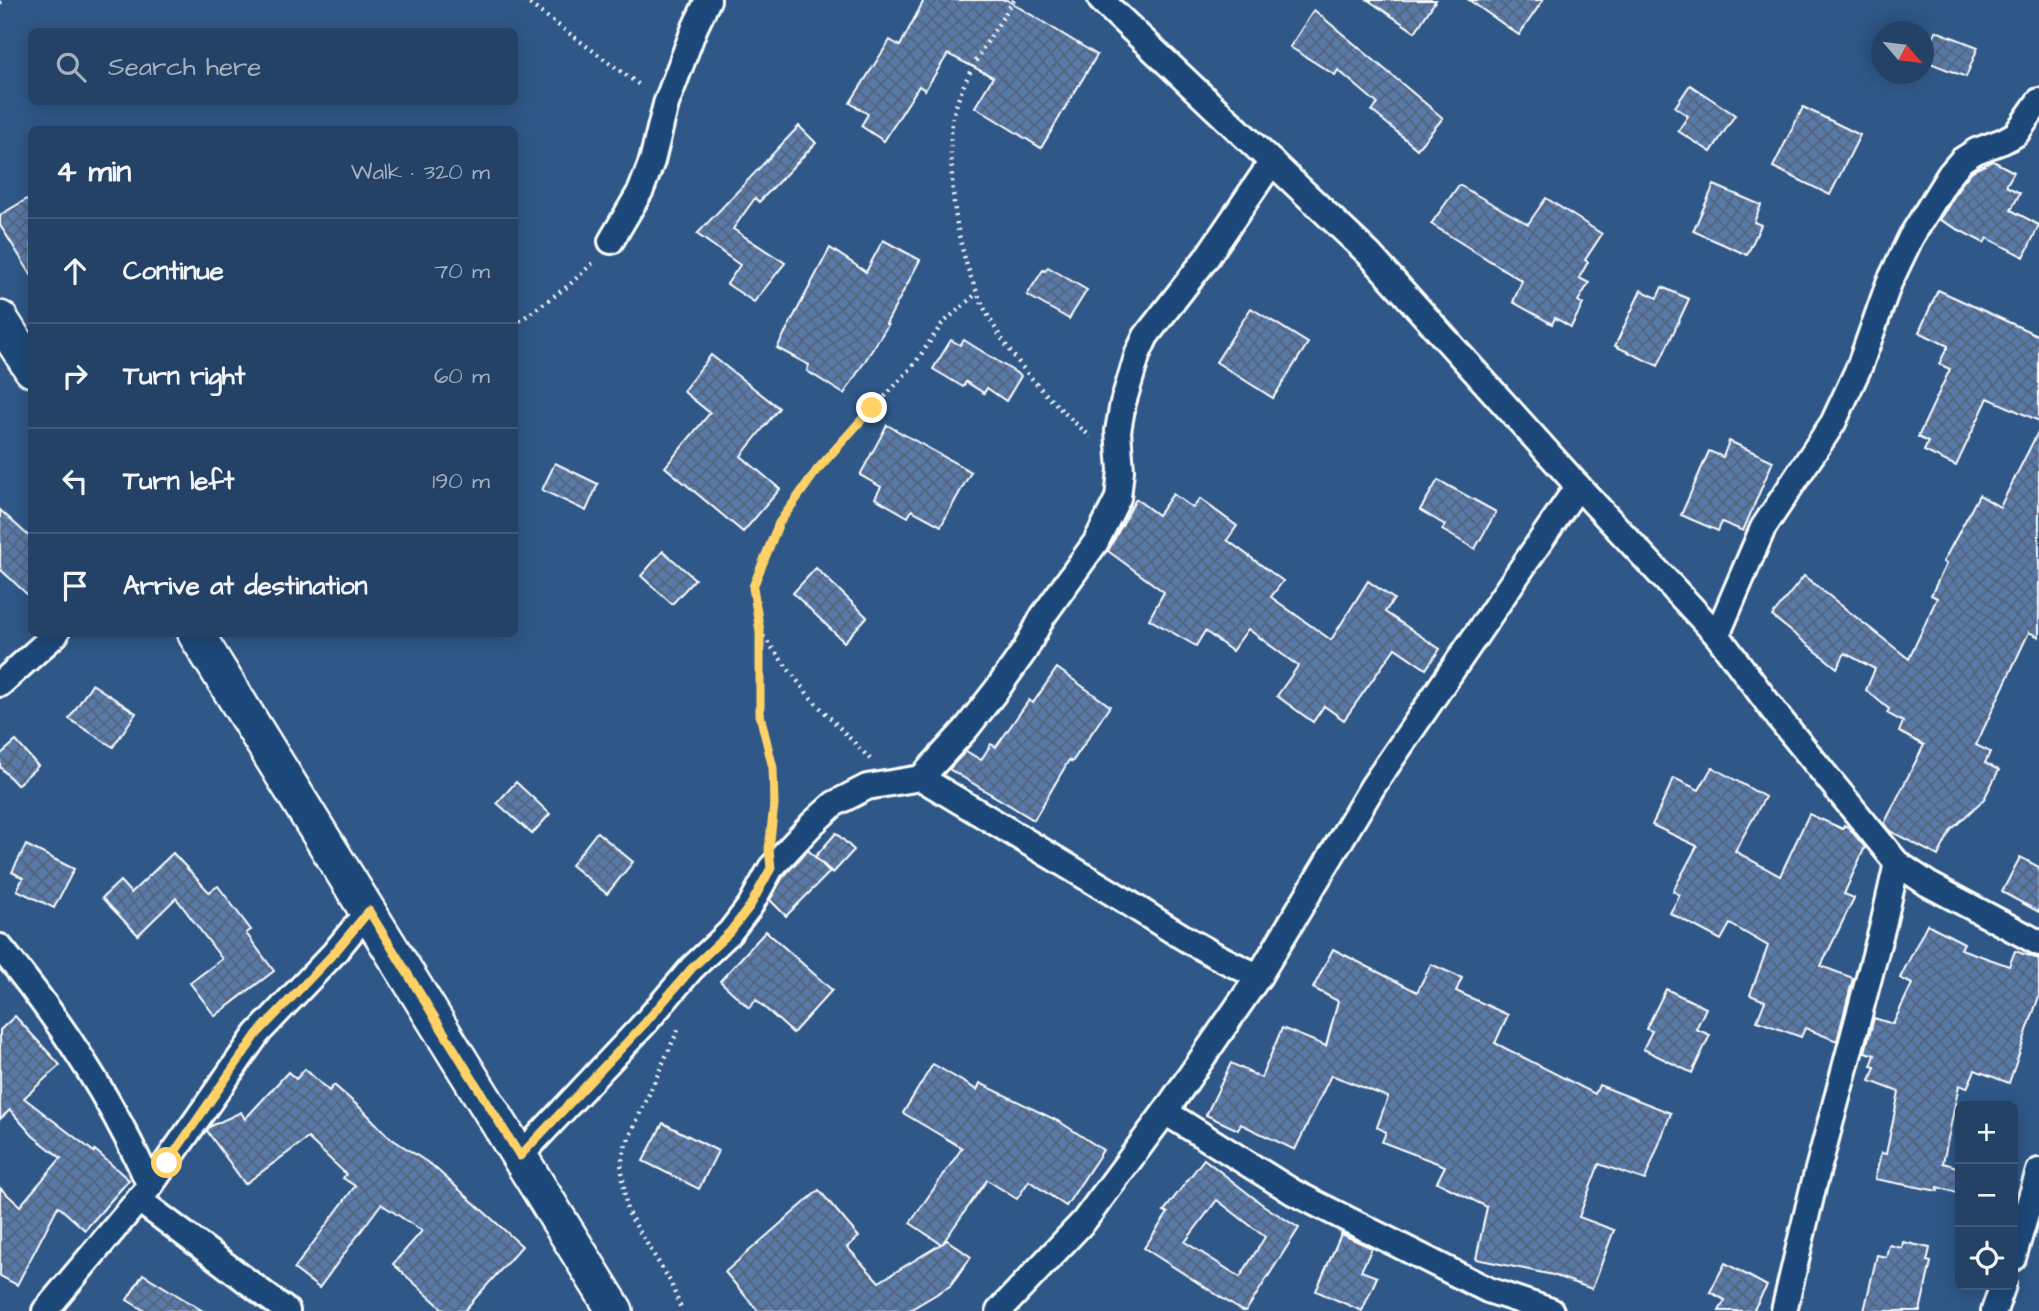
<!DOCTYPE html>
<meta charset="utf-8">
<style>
body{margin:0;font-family:"Architects Daughter",sans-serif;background:#2b496c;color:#f1f3f6}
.controls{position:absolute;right:21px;bottom:21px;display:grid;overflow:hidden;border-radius:10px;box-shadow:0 4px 18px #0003}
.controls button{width:63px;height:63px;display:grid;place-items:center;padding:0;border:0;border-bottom:2px solid #405b7a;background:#234266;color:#f1f3f6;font:35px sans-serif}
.compass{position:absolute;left:1871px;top:21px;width:63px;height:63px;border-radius:50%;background:#234266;box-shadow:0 4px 18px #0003;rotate:118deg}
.stop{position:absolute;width:21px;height:21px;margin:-16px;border:5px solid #ffd166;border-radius:50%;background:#fff}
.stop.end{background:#ffd166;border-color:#fff;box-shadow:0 2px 7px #0008}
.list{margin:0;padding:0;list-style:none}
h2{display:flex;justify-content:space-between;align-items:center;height:91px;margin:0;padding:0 28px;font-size:30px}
h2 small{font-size:23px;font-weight:400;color:#a3b0bf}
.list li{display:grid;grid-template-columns:46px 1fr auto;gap:21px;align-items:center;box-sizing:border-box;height:105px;padding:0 28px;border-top:2px solid #405b7a}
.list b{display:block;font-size:26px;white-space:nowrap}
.list em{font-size:23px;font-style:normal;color:#a3b0bf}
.icon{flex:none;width:38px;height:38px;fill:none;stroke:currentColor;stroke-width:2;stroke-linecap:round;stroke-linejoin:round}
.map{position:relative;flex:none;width:2039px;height:1311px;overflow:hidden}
.search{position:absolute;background:#234266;box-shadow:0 4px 18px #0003;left:28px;top:28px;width:490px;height:77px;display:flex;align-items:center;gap:18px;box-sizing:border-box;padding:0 24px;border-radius:10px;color:#a3b0bf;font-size:26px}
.panel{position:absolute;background:#234266;box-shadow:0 4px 18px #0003;left:28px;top:126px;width:490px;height:511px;border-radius:10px}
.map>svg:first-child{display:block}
.building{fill:url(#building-cross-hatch);stroke:#fff;stroke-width:2;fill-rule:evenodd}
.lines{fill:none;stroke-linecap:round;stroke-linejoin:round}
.minor-casing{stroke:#fff;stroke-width:30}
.secondary-casing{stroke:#fff;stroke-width:40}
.path{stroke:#fff;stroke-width:4.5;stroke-dasharray:2 5;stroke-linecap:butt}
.minor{stroke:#1f4a7a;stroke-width:24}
.secondary{stroke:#1f4a7a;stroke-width:35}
.route{stroke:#ffd166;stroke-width:9}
</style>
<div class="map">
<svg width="2039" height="1311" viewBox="0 0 2039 1311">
<defs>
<pattern id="building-cross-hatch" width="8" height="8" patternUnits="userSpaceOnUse" patternTransform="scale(1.75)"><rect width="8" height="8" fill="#587aa9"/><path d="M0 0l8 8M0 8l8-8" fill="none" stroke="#52637a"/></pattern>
</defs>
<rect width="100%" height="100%" fill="#2f5888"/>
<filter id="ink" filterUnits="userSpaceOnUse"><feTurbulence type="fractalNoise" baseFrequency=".0143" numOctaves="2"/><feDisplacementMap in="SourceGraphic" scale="14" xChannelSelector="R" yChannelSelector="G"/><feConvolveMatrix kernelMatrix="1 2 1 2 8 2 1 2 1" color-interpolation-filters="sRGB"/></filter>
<g filter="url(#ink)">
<g class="building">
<path d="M 924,0 L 1007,0 L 1097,55 L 1041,148 L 975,107 L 993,77 L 948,54 L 925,90 L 919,86 L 884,141 L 861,126 L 868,114 L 850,103 L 890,40 L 900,46 Z"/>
<path d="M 1368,0 L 1436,0 L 1415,32 Z"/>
<path d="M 1469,0 L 1543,0 L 1519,35 Z"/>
<path d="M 1314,10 L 1443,118 L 1417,149 L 1372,111 L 1378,104 L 1338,70 L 1335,75 L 1290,47 Z"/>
<path d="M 1936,31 L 1978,47 L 1966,77 L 1925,61 Z"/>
<path d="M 1690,85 L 1735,115 L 1711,152 L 1678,131 L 1688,116 L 1675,107 Z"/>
<path d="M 1803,107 L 1860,135 L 1830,195 L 1773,167 Z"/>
<path d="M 799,126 L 816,143 L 759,202 L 755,198 L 733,229 L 785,263 L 754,302 L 727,284 L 740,265 L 697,234 Z"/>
<path d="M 1993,161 L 2014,172 L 2006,186 L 2020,193 L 2011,210 L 2039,225 L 2024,257 L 1987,238 L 1984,243 L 1940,220 L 1962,183 L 1972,171 Z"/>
<path d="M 1459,185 L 1528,224 L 1546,198 L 1602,234 L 1585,260 L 1588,262 L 1579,278 L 1589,283 L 1578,301 L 1583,304 L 1571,327 L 1555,318 L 1552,324 L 1513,302 L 1522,281 L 1431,224 Z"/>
<path d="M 1714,185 L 1761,205 L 1754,222 L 1761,225 L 1747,255 L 1693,231 Z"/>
<path d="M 32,196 L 32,276 L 0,225 L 0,215 Z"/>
<path d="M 883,240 L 920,260 L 886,324 L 888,325 L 844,394 L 807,371 L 809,365 L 777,348 L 830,248 L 866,272 Z"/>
<path d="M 1048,267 L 1087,290 L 1069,319 L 1027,295 L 1043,270 L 1045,271 Z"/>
<path d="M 1662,287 L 1689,299 L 1658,366 L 1615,346 L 1641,290 L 1657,298 Z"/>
<path d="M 1938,290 L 2039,336 L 2039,421 L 1988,398 L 1956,466 L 1924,451 L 1928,442 L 1918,437 L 1950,369 L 1939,364 L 1948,346 L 1919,332 Z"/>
<path d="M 1251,308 L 1308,343 L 1273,398 L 1216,362 Z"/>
<path d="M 951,340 L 960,345 L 964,340 L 1021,376 L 1006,401 L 987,388 L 984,393 L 966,382 L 963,387 L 933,369 Z"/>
<path d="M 711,355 L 779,408 L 741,456 L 780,489 L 743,532 L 665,467 L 710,413 L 683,391 Z"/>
<path d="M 887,425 L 971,472 L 941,526 L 912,510 L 908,517 L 875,498 L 881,487 L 860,475 Z"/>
<path d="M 2039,430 L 2039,637 L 2029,632 L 1976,745 L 1990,752 L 1985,763 L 1999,770 L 1984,799 L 1951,830 L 1938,856 L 1890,831 L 1884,824 L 1924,745 L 1899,732 L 1903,722 L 1887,713 L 1889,709 L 1866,690 L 1875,669 L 1845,653 L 1837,668 L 1772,616 L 1804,576 L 1909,659 L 1937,598 L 1931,595 L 1946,564 L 1943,562 L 1979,495 L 2000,507 Z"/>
<path d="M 1729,441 L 1773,461 L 1743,531 L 1722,522 L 1718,531 L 1681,515 L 1709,451 L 1723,457 Z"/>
<path d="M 555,463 L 598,484 L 586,511 L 542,490 Z"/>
<path d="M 1438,480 L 1496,512 L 1475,549 L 1442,530 L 1445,525 L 1420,510 Z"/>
<path d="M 1173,494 L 1193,508 L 1200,499 L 1237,526 L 1227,540 L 1283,581 L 1271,597 L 1331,640 L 1368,581 L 1394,599 L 1385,612 L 1440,649 L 1426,669 L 1395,648 L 1344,720 L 1324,706 L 1313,722 L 1277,696 L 1298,666 L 1248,629 L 1232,651 L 1205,631 L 1196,646 L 1149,619 L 1164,592 L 1108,551 L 1136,499 L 1158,515 Z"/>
<path d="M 0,510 L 32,539 L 32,599 L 0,569 Z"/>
<path d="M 663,551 L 695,579 L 672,604 L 641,576 Z"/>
<path d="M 816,568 L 867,617 L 844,642 L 793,593 Z"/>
<path d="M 1057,668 L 1110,706 L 1072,762 L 1069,760 L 1034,820 L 949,769 L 966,751 L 981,760 L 991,744 L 996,747 L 1029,700 L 1033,703 Z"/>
<path d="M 92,684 L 136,713 L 113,747 L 69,719 Z"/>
<path d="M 16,741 L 38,766 L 17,785 L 0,767 L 0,755 Z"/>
<path d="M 1712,767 L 1765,797 L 1735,851 L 1780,876 L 1809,814 L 1843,829 L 1844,825 L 1849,828 L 1865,847 L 1844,894 L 1854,898 L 1821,966 L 1853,978 L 1837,1041 L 1805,1028 L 1801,1037 L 1757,1021 L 1765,1001 L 1750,995 L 1768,946 L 1730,924 L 1721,940 L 1670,913 L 1680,895 L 1673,891 L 1697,846 L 1652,825 L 1674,778 L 1699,790 Z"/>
<path d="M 516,782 L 550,814 L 532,834 L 497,803 Z"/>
<path d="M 597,832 L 633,862 L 607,894 L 571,865 Z"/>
<path d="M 836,833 L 854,850 L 833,873 L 815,857 Z"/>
<path d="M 26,845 L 74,869 L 54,908 L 17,890 L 23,878 L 12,872 Z"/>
<path d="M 808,850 L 830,872 L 786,916 L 770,900 L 783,877 Z"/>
<path d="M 173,853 L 209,892 L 218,886 L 251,930 L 246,933 L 274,971 L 215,1016 L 190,983 L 222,959 L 176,898 L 138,935 L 102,898 L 120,881 L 131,893 Z"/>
<path d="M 2020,857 L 2039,867 L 2039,912 L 2002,892 Z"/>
<path d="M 1927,924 L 1964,943 L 1961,949 L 2009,966 L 2015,951 L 2039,959 L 2039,996 L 2009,1083 L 1975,1070 L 1967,1088 L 1959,1085 L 1943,1163 L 1960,1168 L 1960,1194 L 1938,1187 L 1938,1191 L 1875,1179 L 1881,1153 L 1886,1154 L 1899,1092 L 1870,1081 L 1875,1067 L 1871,1066 L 1875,1055 L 1865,1052 L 1874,1018 L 1893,1024 L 1912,984 L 1900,978 Z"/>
<path d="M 766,931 L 832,990 L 793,1033 L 756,1000 L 749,1008 L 720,981 Z"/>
<path d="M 1333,949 L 1417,992 L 1431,964 L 1462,978 L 1456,991 L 1508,1015 L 1495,1043 L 1595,1094 L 1599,1085 L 1671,1113 L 1645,1180 L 1599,1164 L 1579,1217 L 1614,1230 L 1592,1289 L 1553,1275 L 1476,1259 L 1487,1207 L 1437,1182 L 1445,1166 L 1382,1142 L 1386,1132 L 1377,1127 L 1388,1097 L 1331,1075 L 1295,1150 L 1241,1124 L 1238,1130 L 1206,1115 L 1231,1063 L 1261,1078 L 1282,1028 L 1326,1046 L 1338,1001 L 1313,988 Z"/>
<path d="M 1666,989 L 1706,1008 L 1696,1029 L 1710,1035 L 1692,1073 L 1643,1049 L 1652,1031 L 1646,1029 Z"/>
<path d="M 15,1016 L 60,1065 L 24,1098 L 94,1152 L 95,1150 L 129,1180 L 85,1230 L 58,1206 L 17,1285 L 0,1276 L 0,1188 L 20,1206 L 61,1158 L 33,1136 L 10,1110 L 0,1119 L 0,1030 Z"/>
<path d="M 933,1064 L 977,1090 L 980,1083 L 1060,1122 L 1103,1150 L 1066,1206 L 1029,1181 L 1017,1199 L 987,1180 L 942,1244 L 947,1240 L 971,1257 L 950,1286 L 908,1311 L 758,1311 L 725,1272 L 819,1190 L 859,1237 L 847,1247 L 879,1282 L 941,1244 L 910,1223 L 962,1148 L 903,1113 Z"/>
<path d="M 305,1069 L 329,1091 L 334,1085 L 365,1112 L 389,1137 L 433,1166 L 522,1246 L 464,1311 L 445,1311 L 393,1264 L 422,1231 L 381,1204 L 319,1288 L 294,1269 L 355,1186 L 343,1178 L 346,1174 L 308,1138 L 245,1184 L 207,1131 L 209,1127 L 241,1112 L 245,1119 L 288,1072 L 296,1079 Z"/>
<path d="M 663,1123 L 718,1151 L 699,1189 L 643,1161 Z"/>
<path d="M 1204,1159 L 1263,1205 L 1299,1228 L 1246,1311 L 1242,1311 L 1144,1248 L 1168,1213 L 1164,1211 ZM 1217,1200 L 1265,1237 L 1240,1277 L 1185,1242 Z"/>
<path d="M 1341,1234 L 1372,1248 L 1361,1271 L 1377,1277 L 1362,1311 L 1316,1291 Z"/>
<path d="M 1903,1242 L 1930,1248 L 1927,1261 L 1931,1262 L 1920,1311 L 1864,1311 L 1877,1255 L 1886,1257 L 1889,1245 L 1902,1248 Z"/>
<path d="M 1725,1263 L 1767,1286 L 1753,1311 L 1719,1311 L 1725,1300 L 1710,1292 Z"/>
<path d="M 143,1274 L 203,1311 L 145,1311 L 127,1300 Z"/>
</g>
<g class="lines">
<g class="minor-casing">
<g id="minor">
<path d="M 1101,0 L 1370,255 L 1578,486 L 1717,635 L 1779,718 L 1897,863 L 1928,884 L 2039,943"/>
<path d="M 611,241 L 641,190 L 652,161 L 666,104 L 695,27 L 708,0"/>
<path d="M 1717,635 L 1763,528 L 1833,423 L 1860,365 L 1889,283 L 1911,237 L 1950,174 L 1962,160 L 1976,151 L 2003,141 L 2016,134 L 2039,101"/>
<path d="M 0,684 L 56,634"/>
<path d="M 921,778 L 966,729 L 998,688 L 1025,650 L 1043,616 L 1096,542 L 1118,498 L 1121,470 L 1118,431 L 1123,403 L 1138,353 L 1146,336 L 1205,260 L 1272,162"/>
<path d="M 0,947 C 60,1020 112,1099 150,1186"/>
<path d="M 1165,1112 L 1293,1192 L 1488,1290 L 1551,1311"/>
<path d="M 520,1156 L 645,1023 L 692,968 L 730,932 L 750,906 L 771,868 L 813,823 L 834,804 L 867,787 L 921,778 C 988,819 1056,859 1124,900 C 1168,928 1210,956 1259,976"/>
<path d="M 139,1200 L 287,1311"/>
<path d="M 2013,1258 L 2039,1171"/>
<path d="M 45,1311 L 150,1186 L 257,1034 L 334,953 L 369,910"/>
<path d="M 999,1311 L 1084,1221 L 1165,1112 L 1259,976 L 1373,786 L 1578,486"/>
<path d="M 1784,1311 L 1813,1188 L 1883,925 L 1897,863"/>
<path d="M 1994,1311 L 2003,1285"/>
</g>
</g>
<g class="secondary-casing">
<g id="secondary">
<path d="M 0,319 L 32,369"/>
<path d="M 196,634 L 615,1311"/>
</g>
</g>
<g class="path">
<path d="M 524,0 L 642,87"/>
<path d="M 1014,0 C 991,36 965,72 954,113 C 949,132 951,158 952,177 C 957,291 1007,364 1091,437"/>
<path d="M 0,3 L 3,0"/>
<path d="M 514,325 L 568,286 L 595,261"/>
<path d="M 760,633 L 760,715 L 773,768 L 774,788 L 771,825"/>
<path d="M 870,759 L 809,696 L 760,632 L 753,587 L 779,523 L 817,470 L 913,366 L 942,324 L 976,294"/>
<path d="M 678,1030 L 625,1147 L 621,1164 L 627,1211 L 670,1281 L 682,1311"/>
</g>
<use href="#minor" class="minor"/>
<use href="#secondary" class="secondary"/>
</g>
</g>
<g class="lines" filter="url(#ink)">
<path class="route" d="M 167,1163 L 257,1034 L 334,953 L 369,911 L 520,1156 L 645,1023 L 692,968 L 730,932 L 750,906 L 771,868 L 769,849 L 774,805 L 773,768 L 760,715 L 760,632 L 753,587 L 779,523 L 817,470 L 872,408"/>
</g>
</svg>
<div class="controls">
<button>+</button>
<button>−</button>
<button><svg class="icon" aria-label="locate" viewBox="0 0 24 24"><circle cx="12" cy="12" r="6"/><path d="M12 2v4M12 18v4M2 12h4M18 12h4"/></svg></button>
</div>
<svg class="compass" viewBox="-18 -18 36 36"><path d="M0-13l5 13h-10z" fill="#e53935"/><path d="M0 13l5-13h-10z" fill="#a3b0bf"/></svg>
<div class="stop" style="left:167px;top:1163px"></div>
<div class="stop end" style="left:872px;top:408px"></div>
<div class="search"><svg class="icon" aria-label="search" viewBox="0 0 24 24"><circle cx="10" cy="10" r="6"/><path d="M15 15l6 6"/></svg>Search here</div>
<section class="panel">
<h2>4 min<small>Walk · 320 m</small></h2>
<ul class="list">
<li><svg class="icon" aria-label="ahead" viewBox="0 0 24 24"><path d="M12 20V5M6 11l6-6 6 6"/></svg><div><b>Continue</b></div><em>70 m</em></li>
<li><svg class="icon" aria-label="right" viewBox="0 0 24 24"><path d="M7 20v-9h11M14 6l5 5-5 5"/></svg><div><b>Turn right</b></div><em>60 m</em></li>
<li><svg class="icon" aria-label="left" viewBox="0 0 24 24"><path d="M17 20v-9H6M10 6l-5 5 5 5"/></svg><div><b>Turn left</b></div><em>190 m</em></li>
<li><svg class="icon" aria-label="arrive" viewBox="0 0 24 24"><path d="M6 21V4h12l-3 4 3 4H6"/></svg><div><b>Arrive at destination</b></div></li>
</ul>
</section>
</div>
